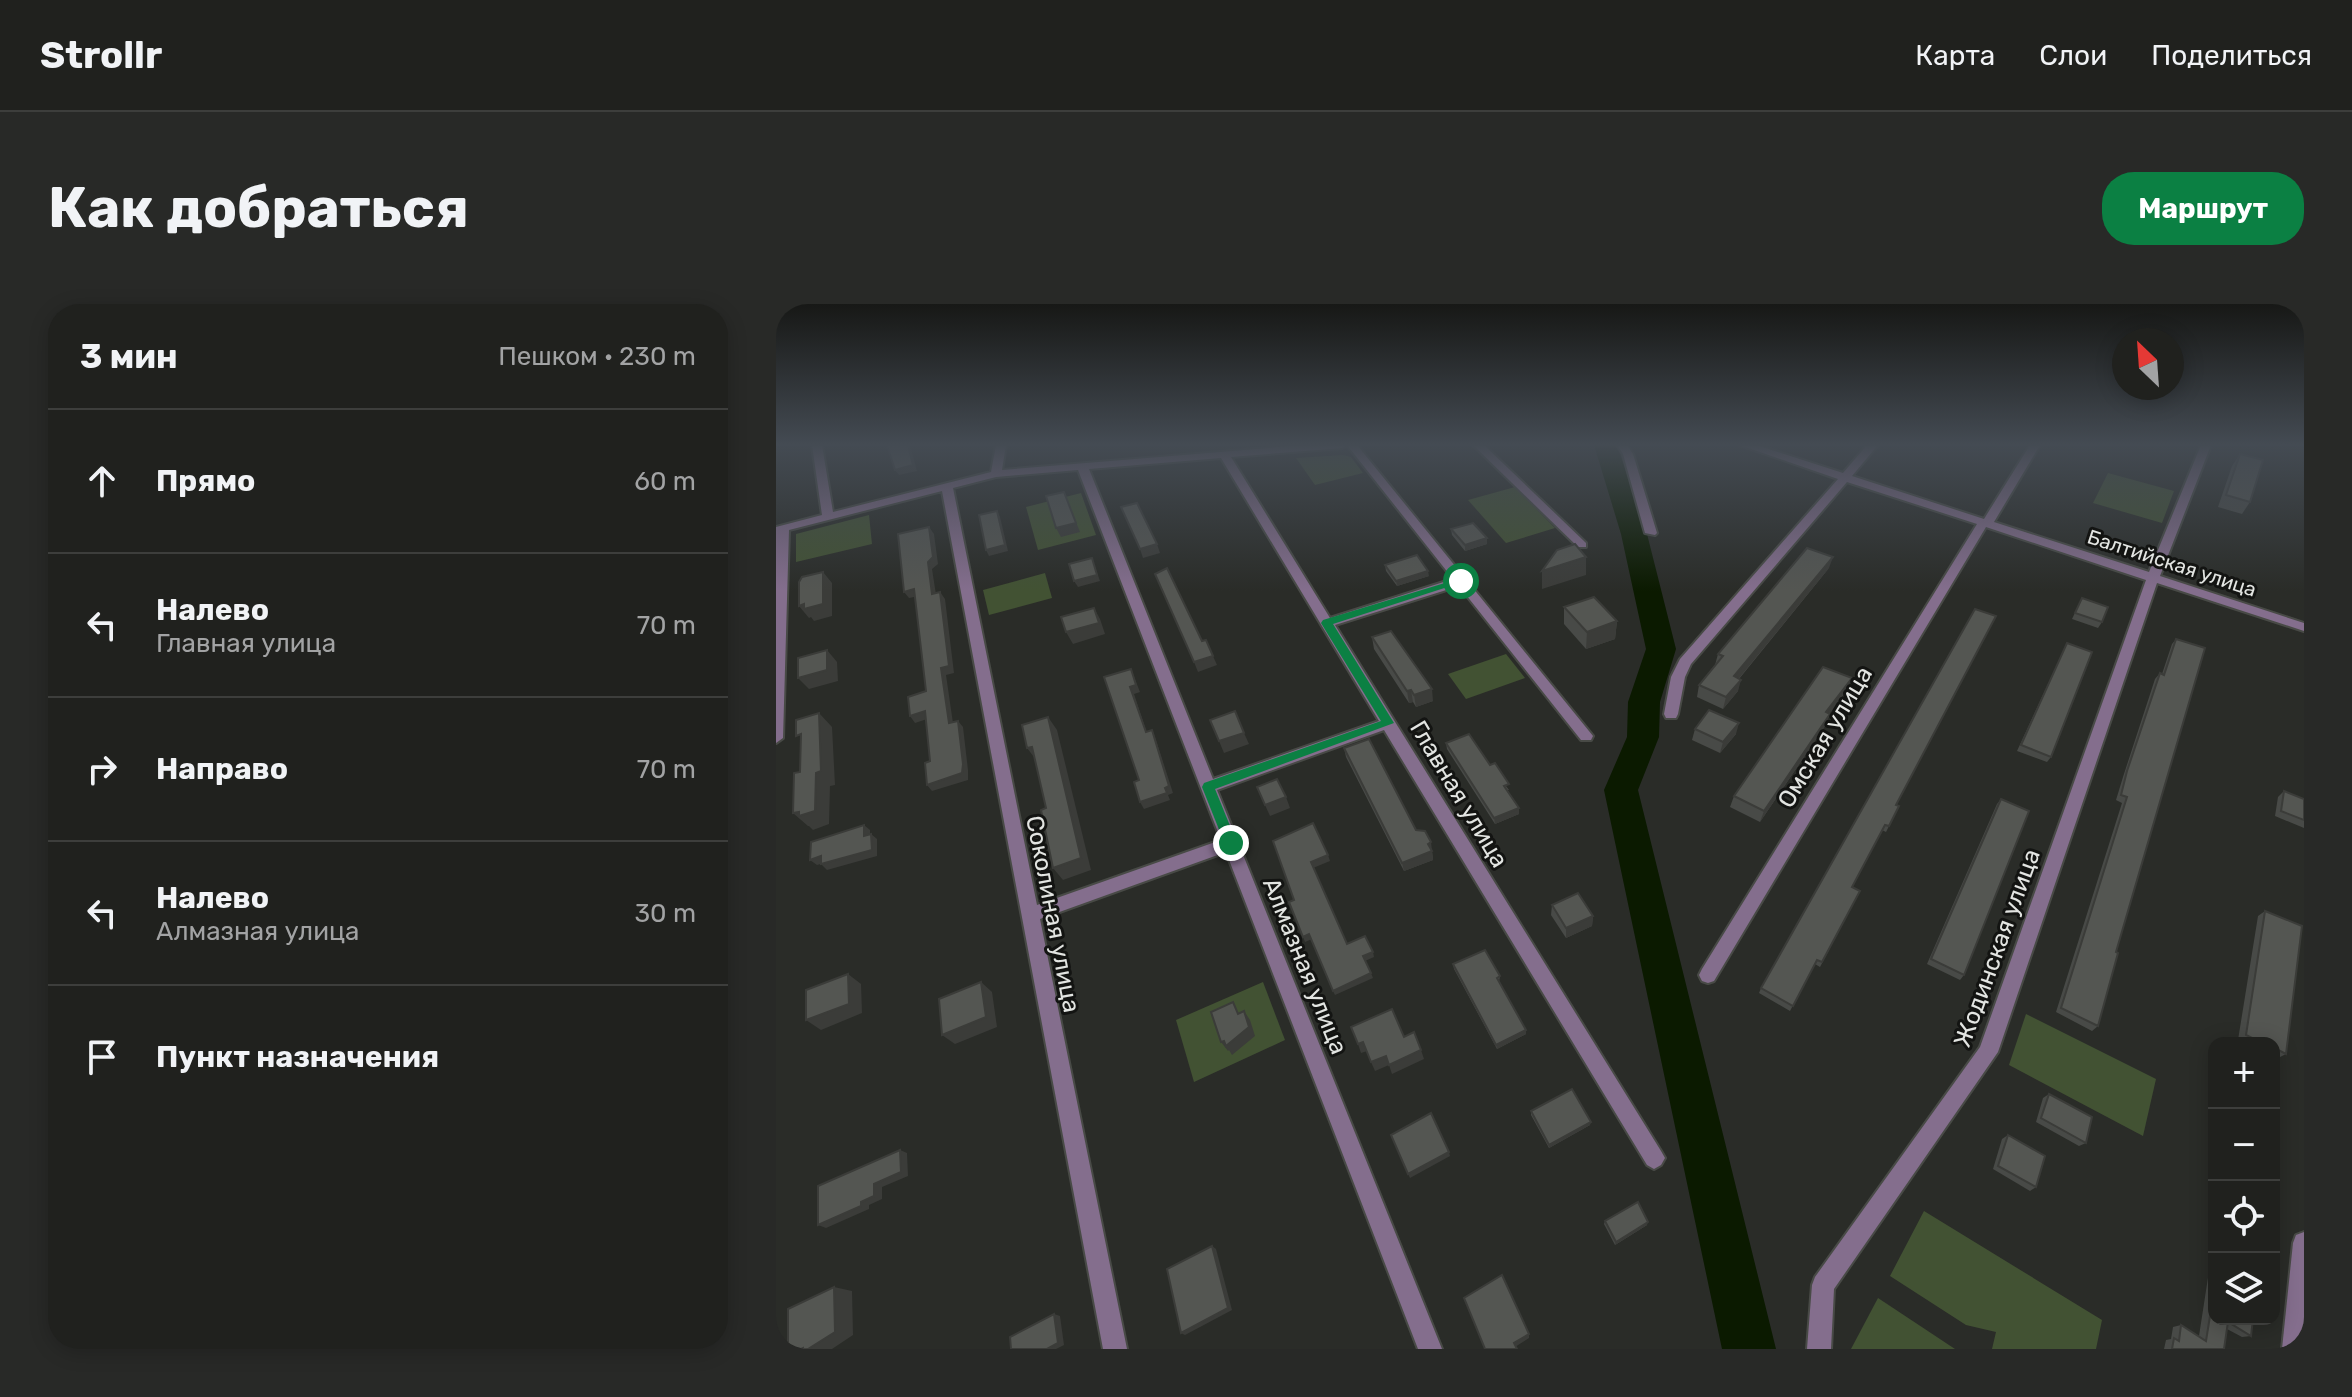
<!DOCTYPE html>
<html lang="ru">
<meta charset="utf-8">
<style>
body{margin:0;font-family:Rubik,sans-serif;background:#282927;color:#f1f3f6}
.controls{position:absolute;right:24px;bottom:24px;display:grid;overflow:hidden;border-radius:16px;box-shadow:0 4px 20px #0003}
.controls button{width:72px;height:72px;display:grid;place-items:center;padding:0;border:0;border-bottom:2px solid #3d3e3c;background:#20211e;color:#f1f3f6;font:40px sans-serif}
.compass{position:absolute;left:1336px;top:24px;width:72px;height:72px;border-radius:50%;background:#20211e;box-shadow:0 4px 20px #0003;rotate:335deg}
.stop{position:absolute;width:24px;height:24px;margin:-18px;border:6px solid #0b8043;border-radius:50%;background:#fff}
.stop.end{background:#0b8043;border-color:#fff;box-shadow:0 2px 8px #0008}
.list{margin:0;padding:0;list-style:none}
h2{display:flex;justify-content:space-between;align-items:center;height:104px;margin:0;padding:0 32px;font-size:34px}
h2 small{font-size:26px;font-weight:400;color:#a2a3a4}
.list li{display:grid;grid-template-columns:52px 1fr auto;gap:24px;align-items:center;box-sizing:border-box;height:144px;padding:0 32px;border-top:2px solid #3d3e3c}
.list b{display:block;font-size:30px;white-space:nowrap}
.list p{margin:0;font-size:26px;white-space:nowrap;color:#a2a3a4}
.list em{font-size:26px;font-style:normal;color:#a2a3a4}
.icon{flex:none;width:44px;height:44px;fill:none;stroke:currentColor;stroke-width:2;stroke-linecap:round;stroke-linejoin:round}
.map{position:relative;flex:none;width:1528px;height:1045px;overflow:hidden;border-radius:32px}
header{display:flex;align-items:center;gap:48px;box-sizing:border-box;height:112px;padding:0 40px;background:#20211e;border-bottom:2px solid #3d3e3c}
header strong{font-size:38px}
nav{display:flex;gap:44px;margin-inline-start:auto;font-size:28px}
.intro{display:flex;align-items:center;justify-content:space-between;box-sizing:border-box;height:192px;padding:0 48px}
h1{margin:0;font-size:56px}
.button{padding:20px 36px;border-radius:32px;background:#0b8043;color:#fff;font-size:28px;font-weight:700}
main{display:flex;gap:48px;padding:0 48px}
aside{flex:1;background:#20211e;border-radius:32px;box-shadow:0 4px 20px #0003}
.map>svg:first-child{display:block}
.green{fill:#425233}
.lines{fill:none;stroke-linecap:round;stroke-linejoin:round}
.river{fill:#0b1a00;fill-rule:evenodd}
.minor-casing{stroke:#484a46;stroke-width:4}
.minor{fill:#846e8d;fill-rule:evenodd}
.wall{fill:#484a47}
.shaded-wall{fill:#3b3c39}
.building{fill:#545652;stroke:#3b3c39;stroke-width:2}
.route{fill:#0b8043}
.labels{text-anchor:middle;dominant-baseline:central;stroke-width:6;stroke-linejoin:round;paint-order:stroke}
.far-street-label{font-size:20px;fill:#e3e5e2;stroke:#131412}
.street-label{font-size:24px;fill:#e3e5e2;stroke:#131412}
</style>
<header>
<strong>Strollr</strong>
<nav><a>Карта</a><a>Слои</a><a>Поделиться</a></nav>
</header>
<div class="intro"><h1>Как добраться</h1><a class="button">Маршрут</a></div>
<main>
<aside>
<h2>3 мин<small>Пешком · 230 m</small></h2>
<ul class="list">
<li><svg class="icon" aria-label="ahead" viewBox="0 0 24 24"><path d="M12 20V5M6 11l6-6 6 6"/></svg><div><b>Прямо</b></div><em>60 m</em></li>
<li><svg class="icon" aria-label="left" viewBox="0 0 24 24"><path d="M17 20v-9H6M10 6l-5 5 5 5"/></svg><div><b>Налево</b><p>Главная улица</p></div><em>70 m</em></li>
<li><svg class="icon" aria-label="right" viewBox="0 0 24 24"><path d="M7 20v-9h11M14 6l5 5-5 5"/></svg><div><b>Направо</b></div><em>70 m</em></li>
<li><svg class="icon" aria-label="left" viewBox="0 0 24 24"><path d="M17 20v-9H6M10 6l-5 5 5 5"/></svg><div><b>Налево</b><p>Алмазная улица</p></div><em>30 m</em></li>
<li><svg class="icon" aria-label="arrive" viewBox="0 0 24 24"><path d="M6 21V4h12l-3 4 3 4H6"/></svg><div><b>Пункт назначения</b></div></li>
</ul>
</aside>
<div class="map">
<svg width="1528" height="1045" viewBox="0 0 1528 1045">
<rect width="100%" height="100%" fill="#2a2c28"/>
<g class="green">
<path d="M 567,151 L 575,153 L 587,169 L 539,181 L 520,154 Z"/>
<path d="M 1332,169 L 1398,187 L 1386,219 L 1317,199 Z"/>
<path d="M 739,183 L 779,224 L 730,239 L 692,196 Z"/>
<path d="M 305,189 L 320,231 L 262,246 L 250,203 Z"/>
<path d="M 93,211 L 96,240 L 20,258 L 20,230 Z"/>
<path d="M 269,269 L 276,294 L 213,311 L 207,286 Z"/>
<path d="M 730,350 L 749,374 L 690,395 L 672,370 Z"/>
<path d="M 487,678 L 509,736 L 418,778 L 400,716 Z"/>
<path d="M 1250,710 L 1380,775 L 1367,832 L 1233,761 Z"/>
<path d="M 1148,907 L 1326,1016 L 1320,1045 L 1216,1045 L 1220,1028 L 1190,1021 L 1114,972 Z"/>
<path d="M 1102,994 L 1179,1045 L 1075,1045 Z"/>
</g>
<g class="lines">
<path class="river" d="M 818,141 L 841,141 L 871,230 L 900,345 L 884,398 L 883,433 L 862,486 L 1000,1045 L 946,1045 L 828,486 L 851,433 L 852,398 L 870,345 L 845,230 Z"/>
<g class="minor-casing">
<g id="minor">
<path d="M 36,141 L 46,141 L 57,208 L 215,168 L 220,141 L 230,141 L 226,166 L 528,141 L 581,141 L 817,432 L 815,436 L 805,436 L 683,282 L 559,321 L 885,847 L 889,854 L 885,861 L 878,865 L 871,861 L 608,426 L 441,486 L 666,1045 L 642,1045 L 450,548 L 264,615 L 351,1045 L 327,1045 L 166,187 L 13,226 L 7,434 L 0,439 L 0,223 L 46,211 ZM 571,141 L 677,275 L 554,314 L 455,153 L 566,144 ZM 445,154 L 603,417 L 437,475 L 313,165 ZM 302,166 L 445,536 L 261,601 L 177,184 L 220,173 Z"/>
<path d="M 697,141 L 708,141 L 810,239 L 810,243 L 802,243 Z"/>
<path d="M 841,141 L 851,141 L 857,150 L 881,229 L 879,231 L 869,229 L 847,150 Z"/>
<path d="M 964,141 L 980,141 L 1067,169 L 1091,141 L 1102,141 L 1076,172 L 1208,215 L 1254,141 L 1264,141 L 1218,218 L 1373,268 L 1425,141 L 1435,141 L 1384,272 L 1528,319 L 1528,327 L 1381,279 L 1222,748 L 1058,985 L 1055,1045 L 1031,1045 L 1036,981 L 1039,973 L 1204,743 L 1370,276 L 1210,223 L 938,677 L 932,679 L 926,677 L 923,671 L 926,665 L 1201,220 L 1071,178 L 915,360 L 909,373 L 902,410 L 900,414 L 890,414 L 888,410 L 895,373 L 904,355 L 1062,175 Z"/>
<path d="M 1528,928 L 1528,1045 L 1506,1045 L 1517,939 L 1520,931 Z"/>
</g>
</g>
<use href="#minor" class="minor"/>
</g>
<g class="wall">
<path d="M 1464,150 L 1474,198 L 1466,210 L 1442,203 L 1456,162 Z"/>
<path d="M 675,225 L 711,240 L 689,247 L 676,231 Z"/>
<path d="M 609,261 L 653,272 L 621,282 L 610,267 Z"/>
<path d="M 1053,264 L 963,375 L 962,387 L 947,405 L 921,393 L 923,381 L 939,361 L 942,350 Z"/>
<path d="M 1306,294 L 1326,318 L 1322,324 L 1296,315 Z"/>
<path d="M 788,303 L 841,317 L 839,335 L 810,345 L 788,320 Z"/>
<path d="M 596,333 L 657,397 L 640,403 L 637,398 L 633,399 L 598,345 Z"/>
<path d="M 1400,335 L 1322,722 L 1316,727 L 1280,708 L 1346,499 L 1340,496 L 1347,473 L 1379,375 L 1384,369 L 1386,370 L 1396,340 Z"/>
<path d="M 1291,339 L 1275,453 L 1271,458 L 1241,447 Z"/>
<path d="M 1071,386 L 1053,410 L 1049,422 L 984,518 L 954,503 L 958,492 Z"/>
<path d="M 919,425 L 960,430 L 944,449 L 916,436 Z"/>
<path d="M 670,439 L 714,461 L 733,486 L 731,486 L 743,510 L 719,520 L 671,445 Z"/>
<path d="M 568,444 L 640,526 L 656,547 L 657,556 L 628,567 L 570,453 Z"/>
<path d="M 1508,487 L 1528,495 L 1528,524 L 1499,512 L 1502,493 Z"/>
<path d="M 1225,495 L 1188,671 L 1184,676 L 1151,660 L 1221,500 Z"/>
<path d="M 1120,501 L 1113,522 L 1110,528 L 1106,526 L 1076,583 L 1084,587 L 1044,663 L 1039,660 L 1014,707 L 983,689 L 985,684 Z"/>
<path d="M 776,601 L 817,612 L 816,622 L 790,634 L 775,611 Z"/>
<path d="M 1489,607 L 1510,750 L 1502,754 L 1498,752 L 1498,739 L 1470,739 L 1462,736 L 1482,612 Z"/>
<path d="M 677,660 L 724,672 L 723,678 L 750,730 L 721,745 L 678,665 Z"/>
<path d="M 1273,790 L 1310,839 L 1303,842 L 1260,818 L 1267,794 Z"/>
<path d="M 755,807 L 814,821 L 773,844 L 755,811 Z"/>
<path d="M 1232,831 L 1260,883 L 1254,887 L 1217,865 L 1226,835 Z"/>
<path d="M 829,917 L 871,921 L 839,941 L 828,920 Z"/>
<path d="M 1438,965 L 1438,1015 L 1477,1015 L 1475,1032 L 1466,1033 L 1451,1025 L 1448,1045 L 1388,1045 L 1390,1036 L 1395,1035 L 1397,1023 L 1405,1021 L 1423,1032 L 1433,967 Z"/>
</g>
<g class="shaded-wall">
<path d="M 132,141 L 134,141 L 141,167 L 123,171 L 119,166 Z"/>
<path d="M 288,188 L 304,228 L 285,233 L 280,224 Z"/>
<path d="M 221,207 L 224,213 L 232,247 L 213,252 L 210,246 Z"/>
<path d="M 153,223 L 158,230 L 162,260 L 156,265 L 161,297 L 156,290 L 152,258 Z"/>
<path d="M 711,234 L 711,240 L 689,247 L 689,241 Z"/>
<path d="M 381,240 L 384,249 L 367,254 L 364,245 Z"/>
<path d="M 810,253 L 810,271 L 766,285 L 766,267 Z"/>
<path d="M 1057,253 L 1053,264 L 955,384 L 958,372 Z"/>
<path d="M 316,254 L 324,277 L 302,283 L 298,277 Z"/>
<path d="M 652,267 L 653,272 L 621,282 L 620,277 Z"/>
<path d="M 47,268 L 56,279 L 56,312 L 38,317 L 35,313 L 33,314 L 23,302 Z"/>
<path d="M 138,285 L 143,292 L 133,294 L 128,288 Z"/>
<path d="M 164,288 L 169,295 L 178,369 L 170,371 L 178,426 L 173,419 L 165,364 Z"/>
<path d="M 318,304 L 324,315 L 329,330 L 297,340 L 290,328 Z"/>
<path d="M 841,317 L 839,335 L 810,345 L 811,328 Z"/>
<path d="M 51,346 L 61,358 L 62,377 L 33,385 L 22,374 Z"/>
<path d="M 437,352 L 441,361 L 422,368 L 418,358 Z"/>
<path d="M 355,365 L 364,388 L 358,390 L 373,435 L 370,428 L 354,383 Z"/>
<path d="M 1076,374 L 1071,386 L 1046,420 L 1050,408 Z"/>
<path d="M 965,376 L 962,387 L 947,405 L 950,393 Z"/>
<path d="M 656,385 L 657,397 L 640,403 L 638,391 Z"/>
<path d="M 635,386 L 637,398 L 633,399 L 631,387 Z"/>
<path d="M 149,407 L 154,414 L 139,419 L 134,412 Z"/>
<path d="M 43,409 L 56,423 L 59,481 L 54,482 L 53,520 L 37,526 L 33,522 L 32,522 L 17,509 L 23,508 L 40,469 Z"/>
<path d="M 1054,410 L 1049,422 L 984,518 L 988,507 Z"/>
<path d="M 272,413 L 281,426 L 315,566 L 287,576 L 277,564 Z"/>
<path d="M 182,417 L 187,423 L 192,466 L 192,476 L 156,487 L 151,481 Z"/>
<path d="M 963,419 L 960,430 L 944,449 L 947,438 Z"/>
<path d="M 376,426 L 379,433 L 397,489 L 392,491 L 394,496 L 368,505 L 364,498 L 389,484 Z"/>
<path d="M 468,429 L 473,440 L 448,449 L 443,437 Z"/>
<path d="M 256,443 L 261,457 L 251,444 Z"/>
<path d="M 510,493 L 514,504 L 494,512 L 489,501 Z"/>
<path d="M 743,504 L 743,510 L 719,520 L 718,514 Z"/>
<path d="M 88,521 L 94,526 L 94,538 L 88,532 Z"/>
<path d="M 95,530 L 101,535 L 101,552 L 51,566 L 45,560 Z"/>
<path d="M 655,538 L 657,556 L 628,567 L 626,559 Z"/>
<path d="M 552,551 L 554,557 L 537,564 L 535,558 Z"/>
<path d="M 45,552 L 51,558 L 41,561 L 34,556 Z"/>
<path d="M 817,612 L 816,622 L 790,634 L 790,624 Z"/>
<path d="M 533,630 L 536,635 L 529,638 L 527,633 Z"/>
<path d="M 597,648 L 598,653 L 589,657 L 587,652 Z"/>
<path d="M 595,669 L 597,674 L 559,691 L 557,687 Z"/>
<path d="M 72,670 L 85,680 L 86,709 L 45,726 L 30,716 Z"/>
<path d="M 205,678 L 216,688 L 221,723 L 179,740 L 166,731 Z"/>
<path d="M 468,707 L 474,716 L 479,732 L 456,751 L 453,746 L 452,747 L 445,738 Z"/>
<path d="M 750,726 L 750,730 L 721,745 L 720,741 Z"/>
<path d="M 587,738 L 591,747 L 585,749 L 582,740 Z"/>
<path d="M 645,746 L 648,755 L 616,770 L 613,761 Z"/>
<path d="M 610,752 L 613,761 L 599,767 L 595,758 Z"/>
<path d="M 815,818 L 814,821 L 773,844 L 773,841 Z"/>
<path d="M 124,846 L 131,849 L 132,872 L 106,883 L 106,895 L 93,901 L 93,905 L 50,924 L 42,921 L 85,898 Z"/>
<path d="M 673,848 L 674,852 L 634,874 L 632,870 Z"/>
<path d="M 872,918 L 871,921 L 839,941 L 840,938 Z"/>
<path d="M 436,942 L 440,945 L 456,1006 L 409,1031 L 405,1029 Z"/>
<path d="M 58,983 L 76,987 L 77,1031 L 56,1045 L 25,1045 Z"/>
<path d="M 278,1010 L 284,1012 L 288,1041 L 280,1045 L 271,1045 Z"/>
<path d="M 753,1030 L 753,1034 L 739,1043 L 738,1039 Z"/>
</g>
<g class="building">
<path d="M 111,141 L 132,141 L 137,161 L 119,166 Z"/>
<path d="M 1464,150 L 1487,156 L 1474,198 L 1450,191 Z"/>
<path d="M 288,188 L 300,219 L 280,224 L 270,192 Z"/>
<path d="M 361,199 L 381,240 L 364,245 L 345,203 Z"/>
<path d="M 221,207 L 229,241 L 210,246 L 203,211 Z"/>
<path d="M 697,219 L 711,234 L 689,241 L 675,225 Z"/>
<path d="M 153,223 L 157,253 L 152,258 L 156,290 L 164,288 L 173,362 L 165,364 L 173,419 L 182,417 L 187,460 L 186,469 L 151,481 L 149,459 L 154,457 L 149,407 L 134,412 L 132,393 L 150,387 L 138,285 L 128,288 L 122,230 Z"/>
<path d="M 799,240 L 810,253 L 766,267 L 781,246 Z"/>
<path d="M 1031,244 L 1057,253 L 958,372 L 965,376 L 950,393 L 923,381 L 947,352 L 942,350 Z"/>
<path d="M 641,251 L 652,267 L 620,277 L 609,261 Z"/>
<path d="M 316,254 L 321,271 L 298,277 L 293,260 Z"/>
<path d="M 391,264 L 426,337 L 430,336 L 437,352 L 418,358 L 379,270 Z"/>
<path d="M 47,268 L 47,300 L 28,305 L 28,300 L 23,302 L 23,278 L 26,273 Z"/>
<path d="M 818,293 L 841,317 L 811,328 L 788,303 Z"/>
<path d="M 1306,294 L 1332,303 L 1326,318 L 1299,309 Z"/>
<path d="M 318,304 L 323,319 L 290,328 L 285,313 Z"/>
<path d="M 1199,305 L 1220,312 L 1120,501 L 1123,502 L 1113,522 L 1109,521 L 1076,583 L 1084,587 L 1046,658 L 1041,656 L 1017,702 L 985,684 Z"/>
<path d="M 615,327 L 656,385 L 638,391 L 635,386 L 631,387 L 596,333 Z"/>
<path d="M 1400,335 L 1429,344 L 1340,648 L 1342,649 L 1322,722 L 1285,704 L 1351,493 L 1345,491 L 1351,467 L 1384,369 L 1388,371 Z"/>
<path d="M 1291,339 L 1316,348 L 1275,453 L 1245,441 Z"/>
<path d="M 51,346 L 51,366 L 22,374 L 22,354 Z"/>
<path d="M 1047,363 L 1076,374 L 1050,408 L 1054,410 L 988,507 L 958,492 Z"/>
<path d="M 355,365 L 360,381 L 354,383 L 370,428 L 376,426 L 393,482 L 389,484 L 391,489 L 364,498 L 358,478 L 363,476 L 328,373 Z"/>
<path d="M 933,406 L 963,419 L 947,438 L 919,425 Z"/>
<path d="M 459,407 L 468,429 L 443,437 L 434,416 Z"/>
<path d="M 43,409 L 45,467 L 40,469 L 39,507 L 23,512 L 23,508 L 17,509 L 18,469 L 24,468 L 25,430 L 20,432 L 20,416 Z"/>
<path d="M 272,413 L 305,554 L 277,564 L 265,506 L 270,504 L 256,443 L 251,444 L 246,421 Z"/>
<path d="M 693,430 L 714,461 L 719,459 L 733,480 L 728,482 L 743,504 L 718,514 L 670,439 Z"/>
<path d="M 593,435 L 640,526 L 649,527 L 655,538 L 652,540 L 656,547 L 626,559 L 568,444 Z"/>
<path d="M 501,475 L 510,493 L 489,501 L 481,483 Z"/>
<path d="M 1508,487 L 1528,495 L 1528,516 L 1505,507 Z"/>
<path d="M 1225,495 L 1253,507 L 1188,671 L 1155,655 Z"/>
<path d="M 537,519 L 552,551 L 535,558 L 571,640 L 589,632 L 597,648 L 587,652 L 595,669 L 557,687 L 533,630 L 527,633 L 513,598 L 518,596 L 497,537 Z"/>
<path d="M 88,521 L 88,532 L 95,530 L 96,546 L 45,560 L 45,552 L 34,556 L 35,538 Z"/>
<path d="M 802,589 L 817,612 L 790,624 L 776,601 Z"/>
<path d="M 1489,607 L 1526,622 L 1510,750 L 1498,744 L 1498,739 L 1486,739 L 1470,731 Z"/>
<path d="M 709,646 L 724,672 L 721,674 L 750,726 L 720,741 L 677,660 Z"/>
<path d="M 72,670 L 73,700 L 30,716 L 30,686 Z"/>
<path d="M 205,678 L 210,713 L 166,731 L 163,695 Z"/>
<path d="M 457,698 L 462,710 L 468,707 L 473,723 L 450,742 L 448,737 L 445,738 L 435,708 Z"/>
<path d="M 616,705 L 628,733 L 638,728 L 645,746 L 613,761 L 610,752 L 595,758 L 587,738 L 582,740 L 575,723 Z"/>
<path d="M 796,785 L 815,818 L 773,841 L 755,807 Z"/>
<path d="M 1273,790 L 1316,813 L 1310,839 L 1265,814 Z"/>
<path d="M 655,809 L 673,848 L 632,870 L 615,831 Z"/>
<path d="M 1232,831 L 1269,852 L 1260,883 L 1222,862 Z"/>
<path d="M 124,846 L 125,868 L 98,880 L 98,892 L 85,898 L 85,902 L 42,921 L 42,882 Z"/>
<path d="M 862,898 L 872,918 L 840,938 L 829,917 Z"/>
<path d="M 436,942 L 452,1004 L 405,1029 L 391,965 Z"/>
<path d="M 726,971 L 753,1030 L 738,1039 L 741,1045 L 709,1045 L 688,994 Z"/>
<path d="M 58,983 L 59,1028 L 32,1045 L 27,1045 L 27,1044 L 25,1045 L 12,1045 L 12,1005 Z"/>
<path d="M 1438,987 L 1438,1015 L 1477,1015 L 1475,1032 L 1452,1018 L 1448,1045 L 1396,1045 L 1398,1034 L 1403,1037 L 1405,1021 L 1430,1037 Z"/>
<path d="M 278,1010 L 282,1039 L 271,1045 L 235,1045 L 234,1033 Z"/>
</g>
<linearGradient id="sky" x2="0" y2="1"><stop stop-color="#171816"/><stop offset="0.49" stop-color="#444b53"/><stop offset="1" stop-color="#444b53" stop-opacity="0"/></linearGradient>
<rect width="1528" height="287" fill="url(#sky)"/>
<path class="route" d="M 682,275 L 690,277 L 557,320 L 618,419 L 439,485 L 461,539 L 459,543 L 450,543 L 426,483 L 428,479 L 605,417 L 545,319 L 547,316 Z"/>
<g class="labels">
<g class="far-street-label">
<text transform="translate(1396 259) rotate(18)">Балтийская улица</text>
</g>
<g class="street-label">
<text transform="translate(1049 433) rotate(-59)">Омская улица</text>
<text transform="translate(683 490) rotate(59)">Главная улица</text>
<text transform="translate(277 610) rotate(79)">Соколиная улица</text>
<text transform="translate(1221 644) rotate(-70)">Жодинская улица</text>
<text transform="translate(529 662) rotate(68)">Алмазная улица</text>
</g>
</g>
</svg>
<div class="controls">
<button>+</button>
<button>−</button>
<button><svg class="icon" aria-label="locate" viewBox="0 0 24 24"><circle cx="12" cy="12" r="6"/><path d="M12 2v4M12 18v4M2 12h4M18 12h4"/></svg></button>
<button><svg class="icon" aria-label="layers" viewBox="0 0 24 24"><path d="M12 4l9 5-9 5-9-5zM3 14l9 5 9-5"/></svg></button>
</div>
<svg class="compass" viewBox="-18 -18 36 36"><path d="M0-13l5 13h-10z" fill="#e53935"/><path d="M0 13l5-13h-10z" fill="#a2a3a4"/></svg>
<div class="stop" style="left:685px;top:277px"></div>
<div class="stop end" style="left:455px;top:539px"></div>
</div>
</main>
